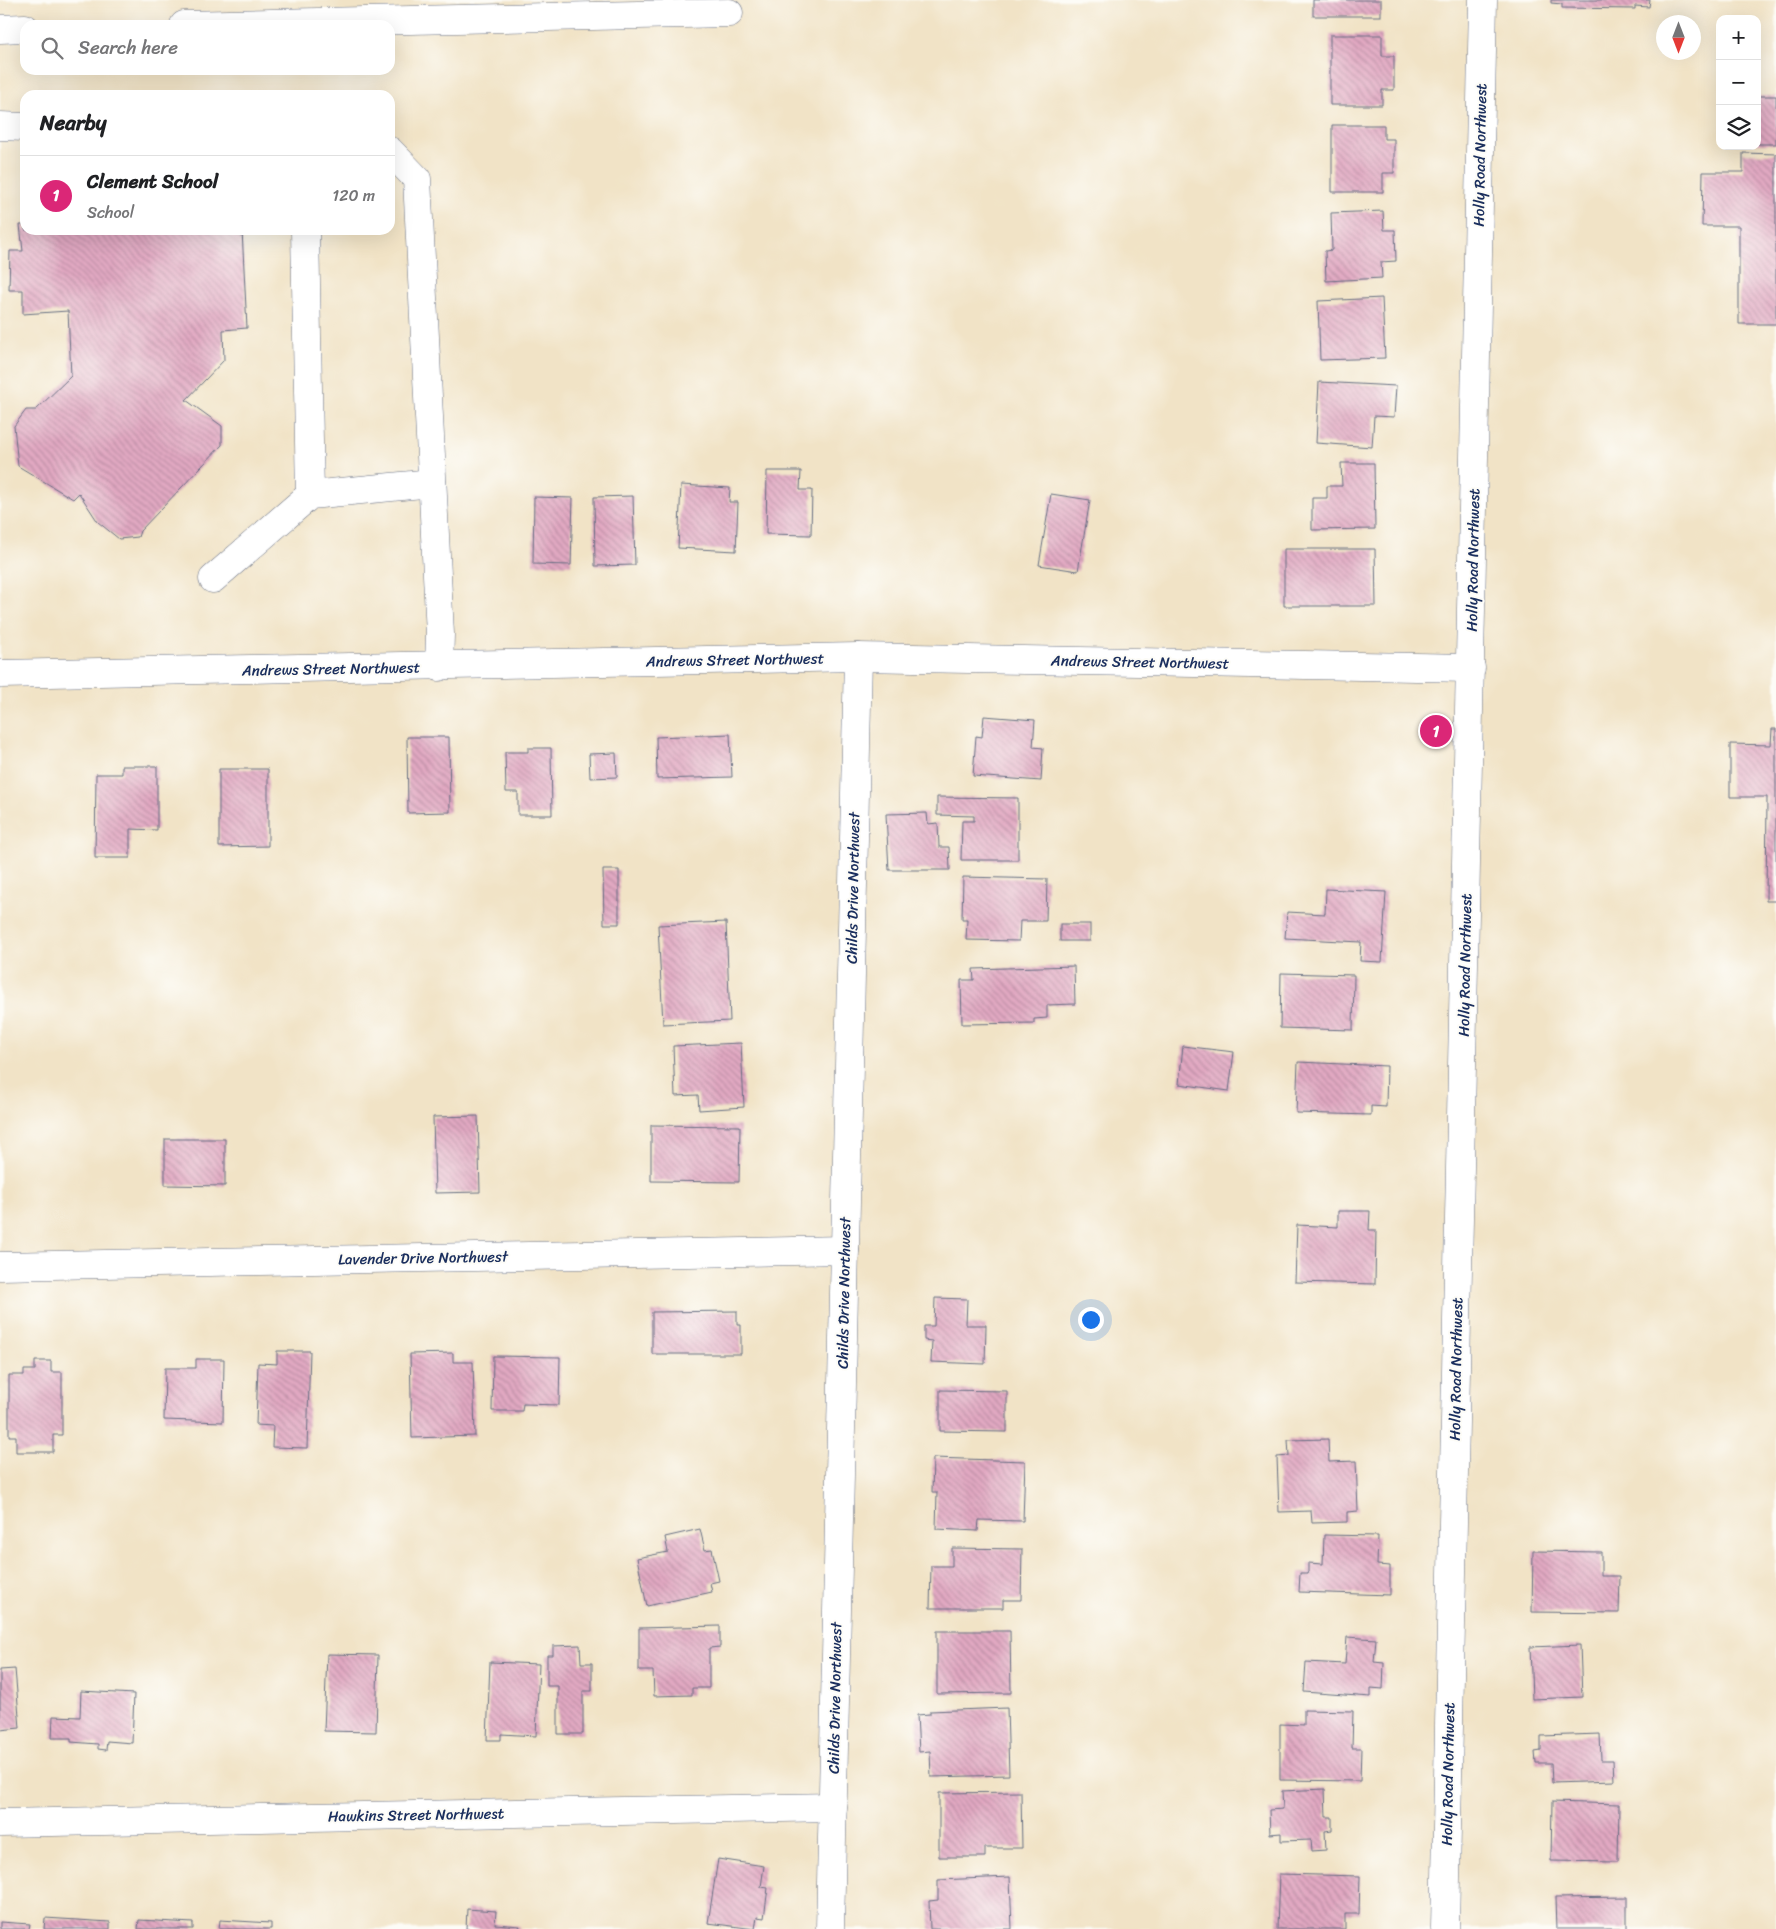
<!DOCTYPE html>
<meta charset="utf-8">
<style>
body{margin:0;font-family:Sriracha,sans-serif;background:#f6f6f6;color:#202124}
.controls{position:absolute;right:15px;top:15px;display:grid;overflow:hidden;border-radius:10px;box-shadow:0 5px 20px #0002}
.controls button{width:45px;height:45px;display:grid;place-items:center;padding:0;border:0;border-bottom:1px solid #e0e0e0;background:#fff;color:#202124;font:25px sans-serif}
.compass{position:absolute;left:1656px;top:15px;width:45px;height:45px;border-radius:50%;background:#fff;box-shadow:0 5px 20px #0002;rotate:180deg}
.you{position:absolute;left:1090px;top:1319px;width:18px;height:18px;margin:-12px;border:4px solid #fff;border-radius:50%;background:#1a73e8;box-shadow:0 0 0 8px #1a73e833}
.badge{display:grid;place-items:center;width:32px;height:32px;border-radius:50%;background:#db2777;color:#fff;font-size:16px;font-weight:700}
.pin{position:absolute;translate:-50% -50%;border:2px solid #fff;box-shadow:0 1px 5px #0006}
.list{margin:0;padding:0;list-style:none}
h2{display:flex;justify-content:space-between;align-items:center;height:65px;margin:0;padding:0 20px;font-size:21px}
h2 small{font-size:16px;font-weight:400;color:#757577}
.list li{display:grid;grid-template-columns:32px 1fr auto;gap:15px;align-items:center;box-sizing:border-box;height:80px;padding:0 20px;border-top:1px solid #e0e0e0}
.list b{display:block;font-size:19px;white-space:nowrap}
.list p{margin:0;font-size:16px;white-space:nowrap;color:#757577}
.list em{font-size:16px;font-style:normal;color:#757577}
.icon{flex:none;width:28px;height:28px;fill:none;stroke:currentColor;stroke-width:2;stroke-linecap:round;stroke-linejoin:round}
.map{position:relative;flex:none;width:1776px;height:1929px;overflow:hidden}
.search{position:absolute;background:#fff;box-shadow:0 5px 20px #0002;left:20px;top:20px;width:375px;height:55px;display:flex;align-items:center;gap:12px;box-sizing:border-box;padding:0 18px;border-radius:15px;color:#757577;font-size:19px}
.panel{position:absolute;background:#fff;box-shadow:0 5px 20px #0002;left:20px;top:90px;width:375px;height:145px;border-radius:15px}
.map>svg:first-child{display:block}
.building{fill:url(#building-back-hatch)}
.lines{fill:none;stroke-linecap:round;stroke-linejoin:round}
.minor-casing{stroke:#666e82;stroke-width:29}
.minor{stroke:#fff;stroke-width:28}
.labels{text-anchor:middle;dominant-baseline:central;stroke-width:4;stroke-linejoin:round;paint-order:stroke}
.street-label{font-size:15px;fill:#1b2f5e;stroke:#fdfcf7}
</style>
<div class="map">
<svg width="1776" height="1929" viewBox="0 0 1776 1929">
<defs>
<pattern id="building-back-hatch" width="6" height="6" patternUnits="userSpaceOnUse" patternTransform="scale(1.25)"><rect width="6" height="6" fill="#e2a9c2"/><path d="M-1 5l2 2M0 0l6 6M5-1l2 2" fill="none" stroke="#b68aa1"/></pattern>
</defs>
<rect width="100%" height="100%" fill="#fdfcf7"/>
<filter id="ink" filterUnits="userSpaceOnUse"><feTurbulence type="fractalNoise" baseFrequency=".02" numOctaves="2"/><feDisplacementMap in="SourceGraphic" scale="10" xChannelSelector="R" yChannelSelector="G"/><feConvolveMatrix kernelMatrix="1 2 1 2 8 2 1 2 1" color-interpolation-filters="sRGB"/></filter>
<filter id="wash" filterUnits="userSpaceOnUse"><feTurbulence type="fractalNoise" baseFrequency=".0096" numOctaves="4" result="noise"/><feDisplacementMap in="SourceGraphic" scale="20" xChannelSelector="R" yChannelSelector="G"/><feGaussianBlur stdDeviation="1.12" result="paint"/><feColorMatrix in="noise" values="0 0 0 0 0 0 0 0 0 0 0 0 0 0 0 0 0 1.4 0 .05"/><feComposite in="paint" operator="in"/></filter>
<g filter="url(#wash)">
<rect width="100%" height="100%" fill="#f1e3c6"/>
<g id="blocks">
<g class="building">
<rect x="1313" y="0" width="68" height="16"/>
<path d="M 1551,0 L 1650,0 L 1649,7 L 1635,6 L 1635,9 L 1562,8 L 1562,4 L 1551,3 Z"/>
<path d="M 1330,35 L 1382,35 L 1382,56 L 1394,56 L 1394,90 L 1382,90 L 1382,105 L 1330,105 Z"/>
<rect x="1757" y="96" width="19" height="48"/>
<path d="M 1332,125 L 1384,125 L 1384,139 L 1394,139 L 1394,173 L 1383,173 L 1383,192 L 1332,192 Z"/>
<path d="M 1743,153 L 1776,154 L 1776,324 L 1739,324 L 1739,226 L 1702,226 L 1703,172 L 1743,172 Z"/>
<path d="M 1383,211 L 1384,230 L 1395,230 L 1396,261 L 1381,262 L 1382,278 L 1326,281 L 1325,251 L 1332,250 L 1331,213 Z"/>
<path d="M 20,225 L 25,225 L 25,230 L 242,230 L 247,328 L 223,330 L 224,360 L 186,400 L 222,426 L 222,445 L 140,531 L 138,537 L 119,539 L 98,522 L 79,493 L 73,499 L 18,466 L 14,426 L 26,410 L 36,410 L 71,376 L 68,311 L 23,314 L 23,290 L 9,290 L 10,251 L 23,251 Z"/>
<path d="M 1382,298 L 1385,358 L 1320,360 L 1318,301 Z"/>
<path d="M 1319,382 L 1396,386 L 1394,417 L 1374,416 L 1372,447 L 1316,443 Z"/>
<path d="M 1341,463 L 1374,463 L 1375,529 L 1312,530 L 1312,498 L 1327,498 L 1327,486 L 1342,486 Z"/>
<path d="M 767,471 L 801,471 L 800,490 L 812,490 L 811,535 L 766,534 Z"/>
<path d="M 681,485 L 730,488 L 729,502 L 738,502 L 736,551 L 678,548 Z"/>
<path d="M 1051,494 L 1090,500 L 1078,571 L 1039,565 Z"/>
<path d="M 633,496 L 635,565 L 595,566 L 594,497 Z"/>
<path d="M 534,497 L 573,498 L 571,565 L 533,564 Z"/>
<path d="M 1284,549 L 1375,549 L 1376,606 L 1284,606 Z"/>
<path d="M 984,716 L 1035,720 L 1033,747 L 1043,748 L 1041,781 L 973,776 L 976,736 L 982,737 Z"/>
<path d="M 1772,729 L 1776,729 L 1776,901 L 1766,901 L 1767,797 L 1730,797 L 1730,744 L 1771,745 Z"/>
<path d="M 730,734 L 732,777 L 657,779 L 656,737 Z"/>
<path d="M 407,737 L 449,737 L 450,812 L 408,813 Z"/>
<path d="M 528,748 L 551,748 L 552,815 L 518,815 L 518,792 L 506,792 L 505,752 L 528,752 Z"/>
<path d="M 616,753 L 617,777 L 590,778 L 589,754 Z"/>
<path d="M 122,766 L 157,766 L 157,830 L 130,829 L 130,858 L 95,858 L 96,774 L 122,774 Z"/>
<path d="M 219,769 L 268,769 L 268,846 L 219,847 Z"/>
<path d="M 937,797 L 1018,798 L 1018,860 L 961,860 L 962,821 L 974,821 L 974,816 L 937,815 Z"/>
<path d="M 927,813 L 928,824 L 938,823 L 939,847 L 949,847 L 950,870 L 889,870 L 886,814 Z"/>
<path d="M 603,870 L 619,870 L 619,924 L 604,924 Z"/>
<path d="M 963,877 L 1047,879 L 1046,921 L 1020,921 L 1019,941 L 966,940 L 967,919 L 962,919 Z"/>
<path d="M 1326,889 L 1386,892 L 1382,962 L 1360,961 L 1361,942 L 1285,938 L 1287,912 L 1325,914 Z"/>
<path d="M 726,922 L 730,1021 L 663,1024 L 658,925 Z"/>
<rect x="1060" y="924" width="30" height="17"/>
<path d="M 1074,966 L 1075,1004 L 1047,1005 L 1047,1018 L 1034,1019 L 1034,1023 L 962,1024 L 961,980 L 974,980 L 973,969 Z"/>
<path d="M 1281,973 L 1354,975 L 1353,1030 L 1280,1028 Z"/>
<path d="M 741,1043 L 744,1107 L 699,1110 L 698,1095 L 675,1096 L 673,1046 Z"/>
<path d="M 1183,1046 L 1234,1052 L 1229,1091 L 1179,1084 Z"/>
<path d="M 1298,1062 L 1387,1066 L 1386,1107 L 1371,1106 L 1371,1115 L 1296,1113 Z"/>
<path d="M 478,1116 L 480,1192 L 435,1193 L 433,1117 Z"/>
<path d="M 651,1125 L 740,1126 L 739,1182 L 651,1181 Z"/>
<path d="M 165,1139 L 225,1139 L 225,1186 L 165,1185 Z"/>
<path d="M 1338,1211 L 1370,1211 L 1369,1230 L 1376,1230 L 1375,1284 L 1295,1282 L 1297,1225 L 1338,1227 Z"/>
<path d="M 935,1298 L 967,1299 L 966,1325 L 986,1325 L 985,1364 L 931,1362 L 932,1341 L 924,1340 L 924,1326 L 934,1326 Z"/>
<path d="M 737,1311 L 737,1325 L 741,1325 L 741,1354 L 652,1354 L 652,1312 Z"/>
<path d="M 277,1351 L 310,1351 L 307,1448 L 272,1447 L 273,1426 L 256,1425 L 258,1363 L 277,1364 Z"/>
<path d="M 453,1353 L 453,1362 L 473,1362 L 475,1436 L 412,1438 L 410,1354 Z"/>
<path d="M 493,1356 L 560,1357 L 559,1405 L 523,1404 L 522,1411 L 492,1411 Z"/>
<path d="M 196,1359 L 224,1359 L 223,1422 L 164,1420 L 165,1368 L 196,1368 Z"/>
<path d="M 35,1361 L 51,1361 L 51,1372 L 62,1372 L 62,1435 L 53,1435 L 53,1452 L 16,1452 L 16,1436 L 9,1436 L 9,1375 L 24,1375 L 24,1370 L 35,1370 Z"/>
<path d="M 940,1390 L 1007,1391 L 1007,1432 L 940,1431 Z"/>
<path d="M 1328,1439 L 1329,1462 L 1356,1461 L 1358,1511 L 1347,1512 L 1347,1522 L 1312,1523 L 1311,1511 L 1279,1512 L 1277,1457 L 1289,1456 L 1288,1440 Z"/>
<path d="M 933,1458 L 1025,1461 L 1023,1521 L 979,1520 L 978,1531 L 936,1529 L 937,1492 L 932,1492 Z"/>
<path d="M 700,1529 L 705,1550 L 712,1549 L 719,1581 L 710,1583 L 712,1592 L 647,1606 L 637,1558 L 668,1552 L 665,1537 Z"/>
<path d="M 1324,1535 L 1378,1536 L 1377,1565 L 1390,1566 L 1390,1595 L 1299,1592 L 1300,1573 L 1308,1573 L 1308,1563 L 1323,1564 Z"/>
<path d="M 952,1548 L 1022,1549 L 1021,1600 L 1003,1600 L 1003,1608 L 930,1608 L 931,1566 L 952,1566 Z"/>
<path d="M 1533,1551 L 1601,1552 L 1601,1576 L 1620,1576 L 1619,1613 L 1532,1612 Z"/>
<path d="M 720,1626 L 720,1647 L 709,1648 L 709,1688 L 692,1688 L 692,1695 L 654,1696 L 653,1671 L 639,1671 L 639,1628 Z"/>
<path d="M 937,1631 L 1010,1631 L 1011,1693 L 937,1694 Z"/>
<path d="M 1347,1637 L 1376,1639 L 1374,1662 L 1384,1663 L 1383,1689 L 1371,1688 L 1371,1697 L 1304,1692 L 1306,1662 L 1345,1664 Z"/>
<path d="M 580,1645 L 581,1663 L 592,1663 L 592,1691 L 583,1691 L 583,1734 L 558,1734 L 558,1686 L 547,1686 L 547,1655 L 553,1655 L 553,1646 Z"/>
<path d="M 1580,1645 L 1582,1697 L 1532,1699 L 1530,1647 Z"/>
<path d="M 327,1654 L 378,1655 L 376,1732 L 324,1731 Z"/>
<path d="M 490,1662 L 539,1664 L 536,1736 L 501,1734 L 501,1740 L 487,1740 Z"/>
<path d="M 15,1669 L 20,1728 L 0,1730 L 0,1670 Z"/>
<path d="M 81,1691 L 134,1694 L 132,1743 L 107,1741 L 106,1750 L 98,1749 L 98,1744 L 71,1742 L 71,1738 L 52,1738 L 53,1716 L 80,1717 Z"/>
<path d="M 1007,1708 L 1009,1775 L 931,1777 L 930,1751 L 919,1752 L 917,1715 L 930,1714 L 930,1711 Z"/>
<path d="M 1304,1710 L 1353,1711 L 1352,1748 L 1361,1748 L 1360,1781 L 1280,1780 L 1280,1724 L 1304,1725 Z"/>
<path d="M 1600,1734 L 1601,1760 L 1613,1760 L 1614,1781 L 1552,1783 L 1551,1763 L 1536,1763 L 1535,1752 L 1541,1751 L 1541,1736 Z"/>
<path d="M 1325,1789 L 1326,1817 L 1332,1817 L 1332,1830 L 1325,1831 L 1326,1850 L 1312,1851 L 1311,1840 L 1281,1841 L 1281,1833 L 1270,1834 L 1269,1810 L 1283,1809 L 1282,1791 Z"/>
<path d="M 1021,1792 L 1022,1848 L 985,1848 L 985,1857 L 939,1857 L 939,1793 Z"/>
<path d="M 1552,1802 L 1619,1804 L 1618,1862 L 1551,1861 Z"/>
<path d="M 718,1859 L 764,1866 L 761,1887 L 768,1888 L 764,1918 L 757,1917 L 755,1929 L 708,1923 Z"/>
<path d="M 1279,1874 L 1360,1876 L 1359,1914 L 1345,1914 L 1345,1929 L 1277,1929 Z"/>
<path d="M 1010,1877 L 1012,1929 L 930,1929 L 929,1901 L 938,1900 L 938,1880 Z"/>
<path d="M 1627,1897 L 1627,1929 L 1556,1929 L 1555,1898 Z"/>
<path d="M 467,1909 L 496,1911 L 495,1924 L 520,1926 L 519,1929 L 466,1929 Z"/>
<path d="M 45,1918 L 110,1922 L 110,1929 L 44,1929 Z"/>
<path d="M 139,1920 L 193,1923 L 193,1929 L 138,1929 Z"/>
<path d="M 220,1920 L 271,1923 L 271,1929 L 219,1929 Z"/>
<path d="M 0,1922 L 30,1924 L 29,1929 L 0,1929 Z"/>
</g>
</g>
</g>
<g filter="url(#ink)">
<use href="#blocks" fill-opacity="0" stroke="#666e82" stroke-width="1"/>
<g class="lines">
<g class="minor-casing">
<g id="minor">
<path d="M 184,25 L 729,13"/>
<path d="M 0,29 L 25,28"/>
<path d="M 0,126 L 25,127"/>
<path d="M 390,151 L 417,179 L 440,634 L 439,667"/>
<path d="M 305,230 L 310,495"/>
<path d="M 213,579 L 310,495 L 432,483"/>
<path d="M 0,674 L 858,657 L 1471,668"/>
<path d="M 0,1266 L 845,1250"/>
<path d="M 0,1823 L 833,1807"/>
<path d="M 830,1929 L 858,657"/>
<path d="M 1445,1929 L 1483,0"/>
</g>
</g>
<use href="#minor" class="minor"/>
</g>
</g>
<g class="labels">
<g class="street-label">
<text transform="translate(1480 155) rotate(-89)">Holly Road Northwest</text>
<text transform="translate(1473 560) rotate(-89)">Holly Road Northwest</text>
<text transform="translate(735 660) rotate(-1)">Andrews Street Northwest</text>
<text transform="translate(1140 662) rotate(1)">Andrews Street Northwest</text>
<text transform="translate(331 669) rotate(-1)">Andrews Street Northwest</text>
<text transform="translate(853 888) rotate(-89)">Childs Drive Northwest</text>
<text transform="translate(1465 965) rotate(-89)">Holly Road Northwest</text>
<text transform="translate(423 1258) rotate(-1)">Lavender Drive Northwest</text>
<text transform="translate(844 1293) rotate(-89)">Childs Drive Northwest</text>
<text transform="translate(1456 1369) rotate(-89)">Holly Road Northwest</text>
<text transform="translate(835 1698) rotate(-89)">Childs Drive Northwest</text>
<text transform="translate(1448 1774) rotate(-89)">Holly Road Northwest</text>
<text transform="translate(416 1815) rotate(-1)">Hawkins Street Northwest</text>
</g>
</g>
</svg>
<div class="controls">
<button>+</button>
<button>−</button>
<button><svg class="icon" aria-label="layers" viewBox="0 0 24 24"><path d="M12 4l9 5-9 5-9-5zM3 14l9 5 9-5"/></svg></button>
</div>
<svg class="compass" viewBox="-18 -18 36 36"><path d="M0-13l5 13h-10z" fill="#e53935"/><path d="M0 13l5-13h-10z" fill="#757577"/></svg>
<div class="you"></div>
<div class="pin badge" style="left:1436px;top:731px">1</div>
<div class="search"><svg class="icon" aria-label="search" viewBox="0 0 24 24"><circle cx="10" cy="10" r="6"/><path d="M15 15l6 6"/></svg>Search here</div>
<section class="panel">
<h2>Nearby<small></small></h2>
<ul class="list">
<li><span class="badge">1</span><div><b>Clement School</b><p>School</p></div><em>120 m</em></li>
</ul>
</section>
</div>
